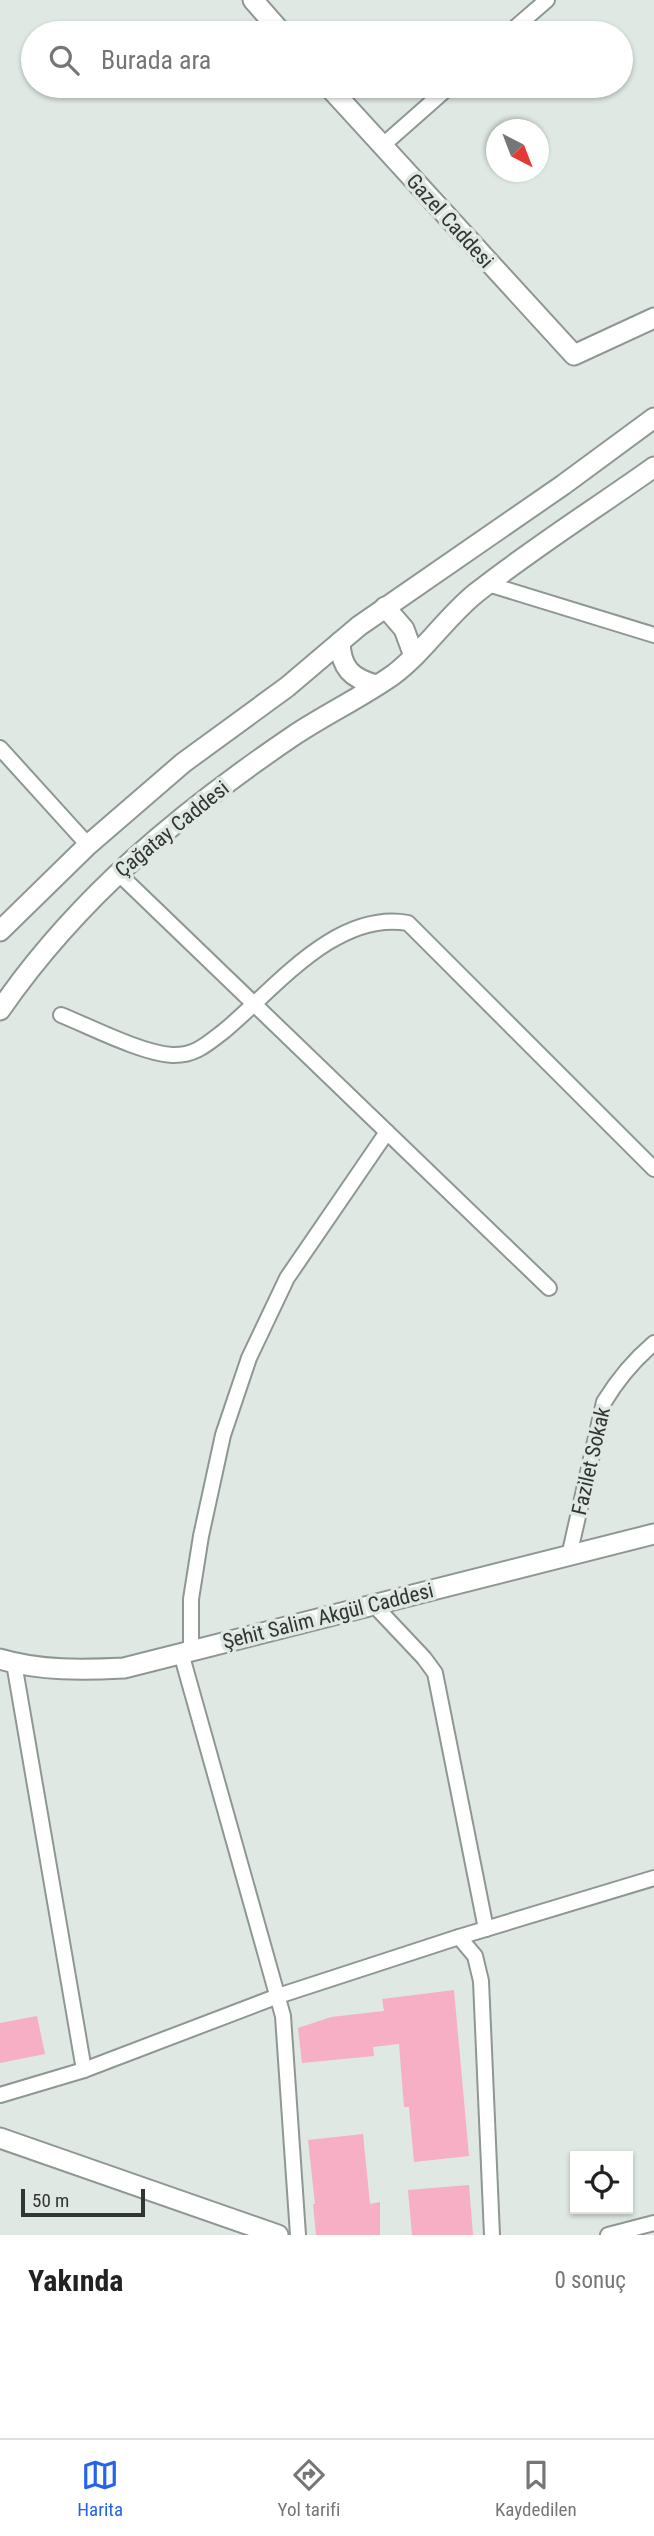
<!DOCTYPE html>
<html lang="tr">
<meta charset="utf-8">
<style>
body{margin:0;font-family:"Roboto Condensed",sans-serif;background:#f2f2f2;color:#222}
.controls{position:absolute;right:21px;bottom:21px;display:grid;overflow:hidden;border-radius:0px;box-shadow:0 2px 5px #0004}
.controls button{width:63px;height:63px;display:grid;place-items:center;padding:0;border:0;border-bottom:2px solid #e0e0e0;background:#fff;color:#222;font:35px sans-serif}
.compass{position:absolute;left:486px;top:119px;width:63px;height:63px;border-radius:50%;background:#fff;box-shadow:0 2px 5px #0004;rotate:138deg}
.scale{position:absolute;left:21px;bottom:18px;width:124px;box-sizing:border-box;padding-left:7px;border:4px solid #313533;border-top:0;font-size:19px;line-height:24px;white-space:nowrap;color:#313533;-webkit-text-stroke:5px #dfe8e3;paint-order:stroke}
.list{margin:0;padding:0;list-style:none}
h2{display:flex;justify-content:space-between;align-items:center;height:91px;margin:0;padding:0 28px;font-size:30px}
h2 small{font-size:23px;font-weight:400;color:#767676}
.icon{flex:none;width:38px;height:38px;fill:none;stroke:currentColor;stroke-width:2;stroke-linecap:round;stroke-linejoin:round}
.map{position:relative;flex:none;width:654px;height:2235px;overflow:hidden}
.search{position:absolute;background:#fff;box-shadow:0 2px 5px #0004;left:21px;right:21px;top:21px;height:77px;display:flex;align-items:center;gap:18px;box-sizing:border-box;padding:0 24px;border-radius:38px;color:#767676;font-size:26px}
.sheet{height:203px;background:#fff}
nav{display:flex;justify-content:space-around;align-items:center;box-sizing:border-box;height:98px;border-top:2px solid #e0e0e0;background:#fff;font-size:19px;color:#767676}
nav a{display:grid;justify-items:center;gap:4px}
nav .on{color:#2563eb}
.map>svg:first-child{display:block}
.building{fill:#f6afc5}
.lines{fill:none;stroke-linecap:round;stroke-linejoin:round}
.street-casing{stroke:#8f9793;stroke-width:18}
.secondary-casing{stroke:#8f9793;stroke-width:23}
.street{stroke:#fff;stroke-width:14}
.secondary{stroke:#fff;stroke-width:19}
.labels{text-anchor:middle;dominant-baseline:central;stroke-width:7;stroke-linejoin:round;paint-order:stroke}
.street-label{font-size:21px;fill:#313533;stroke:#dfe8e3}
</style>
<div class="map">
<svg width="654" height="2235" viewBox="0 0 654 2235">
<rect width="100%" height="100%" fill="#dfe8e3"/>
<g class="building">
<path d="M 454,1990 L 469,2156 L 414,2162 L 409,2107 L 404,2107 L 399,2044 L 373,2047 L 374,2056 L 302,2063 L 298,2028 L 331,2017 L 384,2011 L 382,1999 Z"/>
<path d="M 37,2016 L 45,2054 L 0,2063 L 0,2023 Z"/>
<path d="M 363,2134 L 370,2204 L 380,2202 L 380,2235 L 316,2235 L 313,2204 L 315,2204 L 308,2140 Z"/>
<path d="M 469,2185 L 473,2235 L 412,2235 L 408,2190 Z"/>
</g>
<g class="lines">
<g class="street-casing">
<g id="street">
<path d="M 509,33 L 547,0"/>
<path d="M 382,146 L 450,86"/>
<path d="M 488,584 L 654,635"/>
<path d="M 0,748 L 88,845"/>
<path d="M 117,872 L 549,1288"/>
<path d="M 61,1015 C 91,1027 141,1053 172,1055 C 195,1056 207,1044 224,1031 C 274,990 335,910 408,923 L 654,1169"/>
<path d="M 569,1556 L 604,1402 C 618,1379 634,1360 654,1343"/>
<path d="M 374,1605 L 424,1658 L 435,1673 L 486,1929"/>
<path d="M 191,1651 L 191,1599 L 201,1536 L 223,1435 L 249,1358 L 287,1278 L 387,1132"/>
<path d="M 181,1653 L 283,2016 L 298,2235"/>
<path d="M 14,1663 L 84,2070"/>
<path d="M 459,1937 L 475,1956 L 481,1981 L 492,2235"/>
<path d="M 0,2095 L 84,2070 L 278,1996 L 459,1937 L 654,1878"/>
<path d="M 608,2235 L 654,2223"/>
</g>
</g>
<g class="secondary-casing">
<g id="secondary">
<path d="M 253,0 L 282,33"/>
<path d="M 328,86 L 574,355 L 654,318"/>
<path d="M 385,607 L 404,629 L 414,656"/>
<path d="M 340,642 C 341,668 351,678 376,685"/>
<path d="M 0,931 L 88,845 L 183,763 L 287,687 L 359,626 L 563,485 L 654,418"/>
<path d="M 0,1010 C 78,897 181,812 293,736 C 326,714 362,697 393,675 C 424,652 446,617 476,593 C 533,548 595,509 654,467"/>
<path d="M 0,1659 C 40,1671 83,1670 124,1668 L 654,1534"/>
<path d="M 0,2138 L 278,2235"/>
</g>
</g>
<use href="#street" class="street"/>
<use href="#secondary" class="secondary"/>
</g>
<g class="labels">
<g class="street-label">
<text transform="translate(450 221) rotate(48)">Gazel Caddesi</text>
<text transform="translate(172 829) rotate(-39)">Çağatay Caddesi</text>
<text transform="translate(591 1461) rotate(-77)">Fazilet Sokak</text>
<text transform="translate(328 1616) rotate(-14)">Şehit Salim Akgül Caddesi</text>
</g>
</g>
</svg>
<div class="controls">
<button><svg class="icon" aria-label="locate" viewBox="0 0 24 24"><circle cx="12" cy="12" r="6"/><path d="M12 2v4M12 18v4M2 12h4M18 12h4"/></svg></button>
</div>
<svg class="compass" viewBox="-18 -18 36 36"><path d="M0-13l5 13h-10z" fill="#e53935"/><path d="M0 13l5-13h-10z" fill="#767676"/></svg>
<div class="scale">50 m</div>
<div class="search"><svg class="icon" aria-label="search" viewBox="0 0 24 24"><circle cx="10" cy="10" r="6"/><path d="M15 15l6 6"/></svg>Burada ara</div>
</div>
<section class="sheet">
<h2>Yakında<small>0 sonuç</small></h2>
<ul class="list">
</ul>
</section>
<nav>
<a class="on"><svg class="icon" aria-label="map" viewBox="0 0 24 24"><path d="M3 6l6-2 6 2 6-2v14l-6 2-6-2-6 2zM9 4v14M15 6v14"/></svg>Harita</a>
<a><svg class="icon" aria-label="directions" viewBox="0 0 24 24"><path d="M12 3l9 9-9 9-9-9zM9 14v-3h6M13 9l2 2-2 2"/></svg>Yol tarifi</a>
<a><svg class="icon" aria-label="saved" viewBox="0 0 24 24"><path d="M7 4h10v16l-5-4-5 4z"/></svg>Kaydedilen</a>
</nav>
